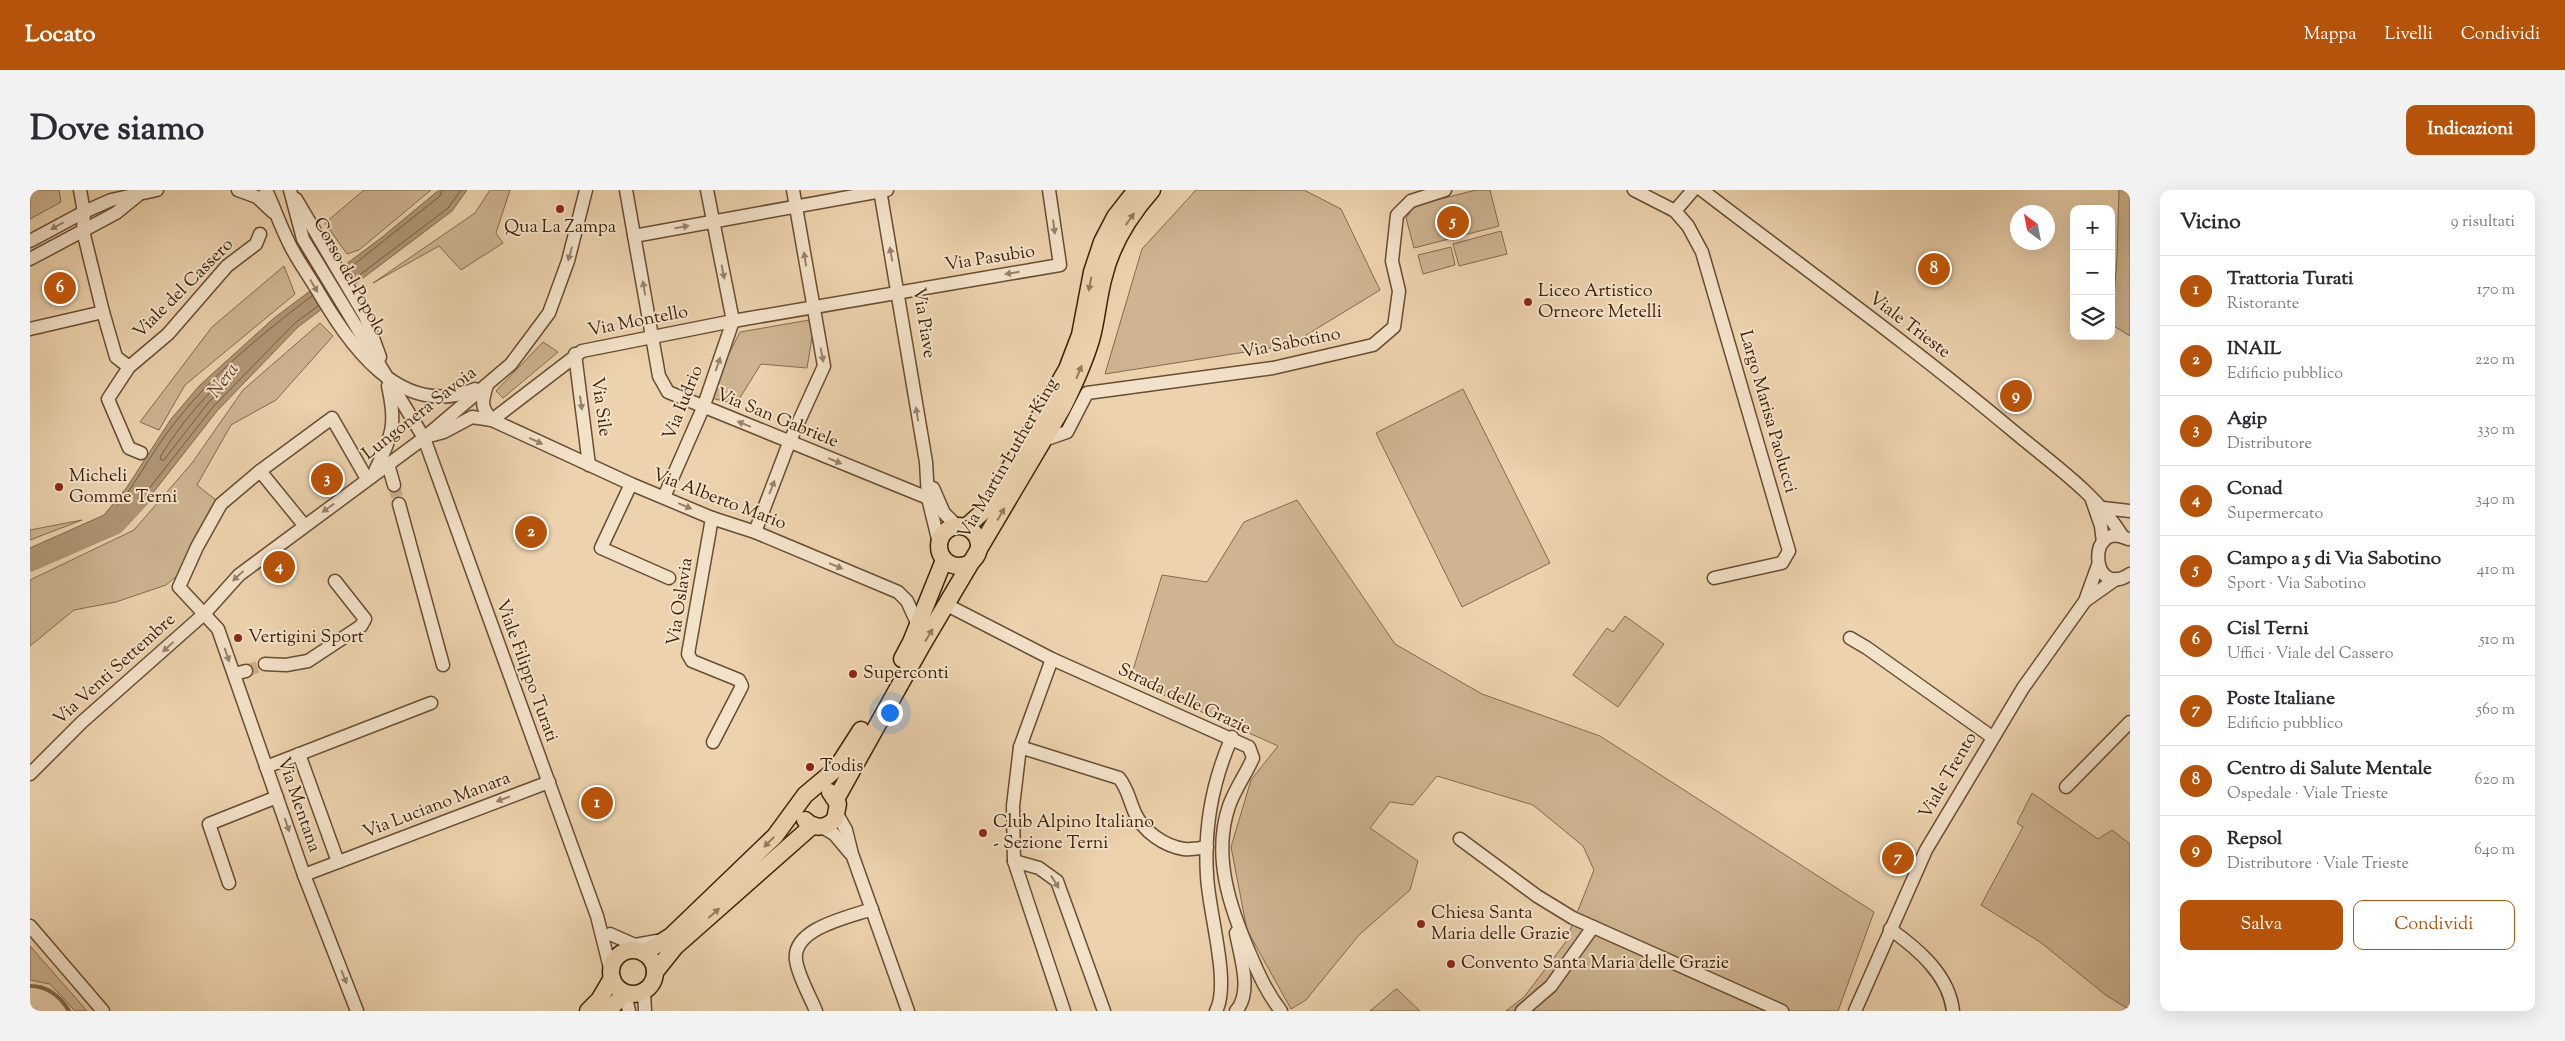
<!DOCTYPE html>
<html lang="it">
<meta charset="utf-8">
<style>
body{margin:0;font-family:"Sorts Mill Goudy",serif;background:#f2f2f3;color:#2b2b33}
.controls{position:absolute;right:15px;top:15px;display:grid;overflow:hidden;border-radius:10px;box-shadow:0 5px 20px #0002}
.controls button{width:45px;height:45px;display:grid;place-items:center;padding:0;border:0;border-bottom:1px solid #e1e1e2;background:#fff;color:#2b2b33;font:25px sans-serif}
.compass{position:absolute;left:1980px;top:15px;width:45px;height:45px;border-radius:50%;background:#fff;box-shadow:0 5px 20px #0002;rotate:328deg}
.you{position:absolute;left:859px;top:522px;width:18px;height:18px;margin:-12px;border:4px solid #fff;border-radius:50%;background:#1a73e8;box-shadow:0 0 0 8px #1a73e833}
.badge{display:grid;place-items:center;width:32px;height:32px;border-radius:50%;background:#b45309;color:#fff;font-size:16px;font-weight:700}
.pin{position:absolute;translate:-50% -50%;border:2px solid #fff;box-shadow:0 1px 5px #0006}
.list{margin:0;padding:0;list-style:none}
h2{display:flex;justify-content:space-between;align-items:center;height:65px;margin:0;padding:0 20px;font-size:21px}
h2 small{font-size:16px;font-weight:400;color:#7c7c81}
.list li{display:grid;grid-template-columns:32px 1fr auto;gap:15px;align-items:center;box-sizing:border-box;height:70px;padding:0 20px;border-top:1px solid #e1e1e2}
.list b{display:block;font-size:19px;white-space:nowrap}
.list p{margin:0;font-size:16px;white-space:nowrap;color:#7c7c81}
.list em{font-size:16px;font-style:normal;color:#7c7c81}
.actions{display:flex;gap:10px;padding:15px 20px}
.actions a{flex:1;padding:11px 0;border:1px solid #b45309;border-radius:10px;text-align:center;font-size:18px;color:#b45309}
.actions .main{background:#b45309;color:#fff}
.icon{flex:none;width:28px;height:28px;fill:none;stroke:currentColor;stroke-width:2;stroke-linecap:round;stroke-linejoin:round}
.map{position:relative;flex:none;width:2100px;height:821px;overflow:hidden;border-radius:10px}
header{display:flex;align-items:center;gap:30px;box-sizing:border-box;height:70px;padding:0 25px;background:#b45309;color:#fff}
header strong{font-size:24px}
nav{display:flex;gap:28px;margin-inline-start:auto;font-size:18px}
.intro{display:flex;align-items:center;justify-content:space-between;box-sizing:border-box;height:120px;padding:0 30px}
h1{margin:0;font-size:35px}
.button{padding:12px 22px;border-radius:10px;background:#b45309;color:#fff;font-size:18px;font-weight:700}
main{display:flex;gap:30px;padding:0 30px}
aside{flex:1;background:#fff;border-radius:10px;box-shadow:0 5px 20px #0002}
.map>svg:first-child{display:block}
.green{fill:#ceb491;stroke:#856a4c}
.water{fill:#b09675;stroke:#826749}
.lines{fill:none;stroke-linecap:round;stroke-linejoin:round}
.shore{stroke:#765c3e;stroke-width:1}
.stream{stroke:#826749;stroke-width:4}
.river{stroke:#b09675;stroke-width:21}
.minor-tunnel{stroke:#c9af8c;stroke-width:12;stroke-dasharray:12 6;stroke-linecap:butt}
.minor-casing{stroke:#684d31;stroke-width:15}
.major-casing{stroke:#3c2108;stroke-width:19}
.minor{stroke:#f3e2ca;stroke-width:12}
.major{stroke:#ecd2ad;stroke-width:16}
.oneway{fill:#947a5a}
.oneway2{fill:#988269}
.poi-dot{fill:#8f2418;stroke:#f3e2ca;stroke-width:2}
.labels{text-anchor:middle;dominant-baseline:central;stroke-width:4;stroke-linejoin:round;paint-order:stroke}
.poi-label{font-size:18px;fill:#3c2108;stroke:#f3e2ca;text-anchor:start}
.street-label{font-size:18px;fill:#3c2108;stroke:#f3e2ca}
.water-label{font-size:19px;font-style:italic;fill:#5f4429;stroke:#f3e2ca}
</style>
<header>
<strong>Locato</strong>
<nav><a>Mappa</a><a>Livelli</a><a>Condividi</a></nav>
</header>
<div class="intro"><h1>Dove siamo</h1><a class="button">Indicazioni</a></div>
<main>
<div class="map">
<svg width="2100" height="821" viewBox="0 0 2100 821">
<rect width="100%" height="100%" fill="#ecd2ad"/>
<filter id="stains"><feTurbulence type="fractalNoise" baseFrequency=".004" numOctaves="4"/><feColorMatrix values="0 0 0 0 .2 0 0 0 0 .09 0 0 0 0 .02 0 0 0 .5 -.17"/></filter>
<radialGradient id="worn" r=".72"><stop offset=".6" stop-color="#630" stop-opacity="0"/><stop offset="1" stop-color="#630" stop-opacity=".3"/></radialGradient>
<g class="green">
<path d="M 0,0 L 29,0 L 31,12 L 0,29 Z"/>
<path d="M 334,0 L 401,0 L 329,60 L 317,64 L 295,33 Z"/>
<path d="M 460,0 L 480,0 L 466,43 L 473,53 L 431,80 L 409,56 L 343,93 L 445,23 Z"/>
<path d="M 1166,0 L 1274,0 L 1311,19 L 1350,100 L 1260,155 L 1075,184 L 1112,59 Z"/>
<path d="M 1446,0 L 1460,0 L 1469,36 L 1384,58 L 1376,28 L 1383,18 L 1391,14 Z"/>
<path d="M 2089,0 L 2100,0 L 2100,146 L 2082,135 L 2087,67 Z"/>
<path d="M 1471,41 L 1477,64 L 1429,76 L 1423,54 Z"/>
<path d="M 1421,57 L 1425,75 L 1393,84 L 1388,65 Z"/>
<path d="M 254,76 L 265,104 L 155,195 L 129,240 L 110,232 L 182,137 Z"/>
<path d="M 785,129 L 777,178 L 731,174 L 706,214 L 677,207 L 710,142 Z"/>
<path d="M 290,133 L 303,146 L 246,210 L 201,235 L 167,295 L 191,314 L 159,376 L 136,395 L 86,412 L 44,420 L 0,456 L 0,390 L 104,340 L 162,273 L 213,200 Z"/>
<path d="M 513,152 L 528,162 L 473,208 L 466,201 Z"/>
<path d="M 1433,199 L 1520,373 L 1432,417 L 1346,243 Z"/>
<path d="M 1267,310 L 1365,454 L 1452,504 L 1570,546 L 1844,722 L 1808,821 L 1476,821 L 1494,807 L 1535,753 L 1564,680 L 1553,656 L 1503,615 L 1407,586 L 1383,615 L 1360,612 L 1340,638 L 1388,671 L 1380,700 L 1329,745 L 1276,810 L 1261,819 L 1217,740 L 1201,657 L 1221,590 L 1248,556 L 1100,490 L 1132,385 L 1177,392 L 1214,332 Z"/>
<path d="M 52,330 L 0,350 L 0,340 Z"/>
<path d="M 1595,426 L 1634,454 L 1588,517 L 1543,485 L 1577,438 L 1583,442 Z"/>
<path d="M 2002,603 L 2068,649 L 2082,640 L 2100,654 L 2100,820 L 2077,806 L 2010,752 L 1951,715 L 1993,637 L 1987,633 Z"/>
<path d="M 0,756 L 57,821 L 45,821 L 20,794 L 0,790 Z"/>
<path d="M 1367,799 L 1390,821 L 1340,821 L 1366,799 Z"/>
</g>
<path class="water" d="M 409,0 L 437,0 L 422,21 L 268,137 L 187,221 L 115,313 L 31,367 L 0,379 L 0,358 L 74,325 L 97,297 L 141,229 L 170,195 L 244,128 L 351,48 Z"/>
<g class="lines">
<g class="shore">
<path d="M 317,80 L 410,6 L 412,0"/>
<path d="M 323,90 L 418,18 L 431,0"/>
<path d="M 282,106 C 234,142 184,183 147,230 C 123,259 107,293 83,322 L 84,325 L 86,325 L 111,309 L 183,217 L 265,133 L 288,116"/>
<path d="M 205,179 L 208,179 L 208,183 L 178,213 L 134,270 L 131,270 L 130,267 C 151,233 175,205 205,179 Z"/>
<path d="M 0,362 L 60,336 L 63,338 L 62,341 L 28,363 L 0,374"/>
</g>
<path class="stream" d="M 0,796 C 18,796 30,806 39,821"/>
<path class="river" d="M 0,371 L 85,334 L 110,307"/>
<g class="minor-tunnel">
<path d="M 364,295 L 369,314"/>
<path d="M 216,481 L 235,474"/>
</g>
<g class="minor-casing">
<g id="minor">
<path d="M 50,0 L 54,22 L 53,41 L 73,122 L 86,167 L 99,177 L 138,144 L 197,76 L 226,54 L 230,44"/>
<path d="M 208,0 L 227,7 L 243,22"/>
<path d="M 236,0 C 244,17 250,35 259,53 C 266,68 277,83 286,98 C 319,154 370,231 445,199"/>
<path d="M 260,0 L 273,49 L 394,248 L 567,726 L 581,782"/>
<path d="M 596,0 L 629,186 L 638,202 L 898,308"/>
<path d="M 850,0 L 896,272 L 898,308 L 909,353"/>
<path d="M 1604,0 L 1645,21 L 1663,0"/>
<path d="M 1672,0 C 1776,80 1882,156 1982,240 C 2021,273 2066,303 2093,347"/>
<path d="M 266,9 L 335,126 L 350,167"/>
<path d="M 1645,21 L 1658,36 L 1672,62 L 1759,361 L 1752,373 L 1684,388"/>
<path d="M 604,46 L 857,0"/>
<path d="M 0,51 L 54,22 L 81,10 L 127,0"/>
<path d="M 0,69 L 86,23 L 107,6"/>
<path d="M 0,139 L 73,122"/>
<path d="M 545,164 L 559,275"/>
<path d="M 99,177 L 78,209 L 99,258 L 111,263"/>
<path d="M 457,195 C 452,211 450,217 462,230"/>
<path d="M 462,230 L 552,161 L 703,131 L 1030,75 L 1019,0"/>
<path d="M 399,246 L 414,242 L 442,227 L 462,230 L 601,294 L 682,328 L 725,342 L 868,402 L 877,411 L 888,435"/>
<path d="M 1014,250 L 1037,242 L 1057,203 L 1243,178 L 1343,155 L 1364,137 L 1369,101 L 1362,71 L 1367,25 L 1381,11 L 1415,0"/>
<path d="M 358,274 L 364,295"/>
<path d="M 230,281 L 274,335"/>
<path d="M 345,281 C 362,245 367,236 358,196"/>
<path d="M 601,294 L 571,358 L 639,388"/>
<path d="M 903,298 L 914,323 L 927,336"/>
<path d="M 634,307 L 673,218 L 703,131 L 677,0"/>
<path d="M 2062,310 L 2071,336 L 2073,352"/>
<path d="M 369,314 L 413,475"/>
<path d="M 2073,318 L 2100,321"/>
<path d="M 682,328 L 658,464 L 662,471 L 709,490 L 712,496 L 683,552"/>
<path d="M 725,342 L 759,253 L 794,176 L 763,0"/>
<path d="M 2098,349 C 2056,328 2060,411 2100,384"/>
<path d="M 2055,411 L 2086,389"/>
<path d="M 917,415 L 1022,469 L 1219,557 L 1223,568 C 1216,584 1205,599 1199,616 C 1182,666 1200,718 1220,764 C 1229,785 1237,803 1251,821"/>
<path d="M 1820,448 L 1837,458 L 1962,547"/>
<path d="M 1022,469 L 990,557 L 983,616 L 984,671 L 1034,821"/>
<path d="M 235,474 L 256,475 L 278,471 L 331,436 L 335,429 L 305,391"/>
<path d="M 204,484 L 216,481"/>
<path d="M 990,557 L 1089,588 C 1098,599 1099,610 1105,623 C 1113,641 1134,656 1154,659 C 1161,660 1170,658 1177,657"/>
<path d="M 269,564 L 308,672"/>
<path d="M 236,577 L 401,513"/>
<path d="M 0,584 L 52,532 L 174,424 L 209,385 L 394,248 L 481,174 L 519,123 L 538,71 L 556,0"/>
<path d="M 2036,597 L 2100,532"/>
<path d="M 807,624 L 816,640 L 822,664 L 878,821"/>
<path d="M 792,637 L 804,644 L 820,663"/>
<path d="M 1430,649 L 1507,706 L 1543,728 L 1752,821"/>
<path d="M 984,671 L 1009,678 L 1027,691 L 1074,821"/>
<path d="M 274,685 L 519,592"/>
<path d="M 199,693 L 179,634 L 247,607"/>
<path d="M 0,736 L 73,821"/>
<path d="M 1860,739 C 1888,759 1919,785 1923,821"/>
<path d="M 580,744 L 605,755 L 627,751"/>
<path d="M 614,801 L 615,821"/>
<path d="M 595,803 L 599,821"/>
<path d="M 327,821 L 274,685 L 188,439 L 149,397 L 167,357 L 191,314 L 230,281 L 302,228 L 337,289"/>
<path d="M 786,821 C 780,806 768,786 766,770 C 762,738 820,727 842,719"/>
<path d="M 1186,821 C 1201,793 1178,720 1177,685 C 1174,638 1183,590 1202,547"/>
<path d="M 1206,821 C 1223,802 1210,766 1206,743"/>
<path d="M 1492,821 L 1521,796 L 1563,737"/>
<path d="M 1825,821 L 1896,660 L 1993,498 L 2055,411 L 2068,375"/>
</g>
</g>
<g class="major-casing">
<g id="major">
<circle cx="929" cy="356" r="20"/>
<path d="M 936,337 L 957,318 L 1037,179 L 1050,145 L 1062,82 L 1072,52 L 1085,27 L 1106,0"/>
<path d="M 872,469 L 881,452 L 914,370"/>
<path d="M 806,609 L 891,457 L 1033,217 C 1044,195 1054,173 1061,150 C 1067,129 1068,107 1074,86 C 1082,53 1100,25 1122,0"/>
<path d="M 775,630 C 784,639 796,639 805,629 L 808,614 L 800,602"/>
<circle cx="603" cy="782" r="22"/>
<path d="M 614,763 L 641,746 L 745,646 L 775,605 L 806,579 L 831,540"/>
<path d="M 625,782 L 645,757 L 782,636"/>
<path d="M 558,821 L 569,810 L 582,788"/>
<path d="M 578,821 L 595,803"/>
</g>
</g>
<use href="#minor" class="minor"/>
<use href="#major" class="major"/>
</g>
<defs><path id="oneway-solid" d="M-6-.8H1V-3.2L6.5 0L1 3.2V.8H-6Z" transform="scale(1.25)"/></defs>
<g class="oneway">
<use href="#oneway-solid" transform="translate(1100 29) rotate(-55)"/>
<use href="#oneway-solid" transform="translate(1060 94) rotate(101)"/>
<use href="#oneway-solid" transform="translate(1049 182) rotate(-68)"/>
<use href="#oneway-solid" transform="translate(971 324) rotate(-60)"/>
<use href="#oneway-solid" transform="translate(899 445) rotate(-59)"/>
<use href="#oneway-solid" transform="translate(739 652) rotate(135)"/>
<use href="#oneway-solid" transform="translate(684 723) rotate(-41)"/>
</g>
<g class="oneway2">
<use href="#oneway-solid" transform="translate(27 36) rotate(151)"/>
<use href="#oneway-solid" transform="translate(652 37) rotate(-10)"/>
<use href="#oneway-solid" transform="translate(1024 37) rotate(82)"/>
<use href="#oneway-solid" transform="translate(540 64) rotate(105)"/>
<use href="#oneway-solid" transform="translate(861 64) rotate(-100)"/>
<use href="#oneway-solid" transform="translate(775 69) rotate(-99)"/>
<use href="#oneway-solid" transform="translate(693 82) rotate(79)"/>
<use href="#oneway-solid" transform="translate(982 83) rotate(171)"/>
<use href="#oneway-solid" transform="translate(284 96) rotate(59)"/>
<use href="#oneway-solid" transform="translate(614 98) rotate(-100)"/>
<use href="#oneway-solid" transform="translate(792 165) rotate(79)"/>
<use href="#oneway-solid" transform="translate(688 174) rotate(-71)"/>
<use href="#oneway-solid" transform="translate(551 213) rotate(82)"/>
<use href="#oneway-solid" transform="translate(887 224) rotate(-99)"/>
<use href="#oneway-solid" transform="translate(714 234) rotate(-158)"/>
<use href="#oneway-solid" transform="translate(506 251) rotate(25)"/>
<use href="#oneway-solid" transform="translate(805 271) rotate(22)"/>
<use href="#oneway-solid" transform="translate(742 297) rotate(-69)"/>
<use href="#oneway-solid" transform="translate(655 316) rotate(23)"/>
<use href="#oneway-solid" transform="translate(298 318) rotate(144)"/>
<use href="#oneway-solid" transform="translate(806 376) rotate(23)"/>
<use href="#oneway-solid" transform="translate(208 386) rotate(137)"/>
<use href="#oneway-solid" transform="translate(138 457) rotate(137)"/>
<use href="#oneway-solid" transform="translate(197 465) rotate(71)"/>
<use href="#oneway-solid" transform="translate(473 609) rotate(159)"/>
<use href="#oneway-solid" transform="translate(257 635) rotate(71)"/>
<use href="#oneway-solid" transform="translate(1025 692) rotate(58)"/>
<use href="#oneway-solid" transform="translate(314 787) rotate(69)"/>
</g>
<g class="poi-dot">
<circle cx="530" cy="19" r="5"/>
<circle cx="1498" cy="112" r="5"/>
<circle cx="29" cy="297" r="5"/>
<circle cx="208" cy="448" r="5"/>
<circle cx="823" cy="484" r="5"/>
<circle cx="780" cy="577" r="5"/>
<circle cx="953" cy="643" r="5"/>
<circle cx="1391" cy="734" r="5"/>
<circle cx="1421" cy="774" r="5"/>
</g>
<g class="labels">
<g class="poi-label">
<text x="530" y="38" text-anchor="middle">Qua La Zampa</text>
<text x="1508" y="102">Liceo Artistico<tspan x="1508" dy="21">Orneore Metelli</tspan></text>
<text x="39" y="287">Micheli<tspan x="39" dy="21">Gomme Terni</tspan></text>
<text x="218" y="448">Vertigini Sport</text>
<text x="833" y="484">Superconti</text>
<text x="790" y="577">Todis</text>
<text x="963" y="633">Club Alpino Italiano<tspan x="963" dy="21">- Sezione Terni</tspan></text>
<text x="1401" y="724">Chiesa Santa<tspan x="1401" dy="21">Maria delle Grazie</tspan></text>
<text x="1431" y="774">Convento Santa Maria delle Grazie</text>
</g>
<g class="street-label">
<text transform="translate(960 69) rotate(-9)">Via Pasubio</text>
<text transform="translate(319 87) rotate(61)">Corso del Popolo</text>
<text transform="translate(154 99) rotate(-45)">Viale del Cassero</text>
<text transform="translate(608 132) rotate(-11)">Via Montello</text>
<text transform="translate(893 133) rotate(81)">Via Piave</text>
<text transform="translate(1879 136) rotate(37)">Viale Trieste</text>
<text transform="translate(1261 154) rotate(-11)">Via Sabotino</text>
<text transform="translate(654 213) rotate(-68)">Via Iudrio</text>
<text transform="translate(570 217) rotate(82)">Via Sile</text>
<text transform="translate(1737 222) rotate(74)">Largo Marisa Paolucci</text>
<text transform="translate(390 224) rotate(-38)">Lungonera Savoia</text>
<text transform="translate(747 229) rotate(22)">Via San Gabriele</text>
<text transform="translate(979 269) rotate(-60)">Via Martin Luther King</text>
<text transform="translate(689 310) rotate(21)">Via Alberto Mario</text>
<text transform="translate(651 412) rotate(-81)">Via Oslavia</text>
<text transform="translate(85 480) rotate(-42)">Via Venti Settembre</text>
<text transform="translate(496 481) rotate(70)">Viale Filippo Turati</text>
<text transform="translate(1154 510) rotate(25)">Strada delle Grazie</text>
<text transform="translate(1919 586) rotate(-60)">Viale Trento</text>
<text transform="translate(268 615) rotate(71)">Via Mentana</text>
<text transform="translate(407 616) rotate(-21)">Via Luciano Manara</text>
</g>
<g class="water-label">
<text transform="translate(194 191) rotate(-53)">Nera</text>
</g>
</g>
<rect width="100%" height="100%" filter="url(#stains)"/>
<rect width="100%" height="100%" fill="url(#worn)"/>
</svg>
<div class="controls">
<button>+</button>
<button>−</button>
<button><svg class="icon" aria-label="layers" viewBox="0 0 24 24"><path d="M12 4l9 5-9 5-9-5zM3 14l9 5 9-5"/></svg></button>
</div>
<svg class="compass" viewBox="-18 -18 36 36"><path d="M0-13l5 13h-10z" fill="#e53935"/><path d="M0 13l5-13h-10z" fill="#7c7c81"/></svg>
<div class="you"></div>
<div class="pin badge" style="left:567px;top:613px">1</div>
<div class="pin badge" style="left:501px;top:342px">2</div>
<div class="pin badge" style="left:297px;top:289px">3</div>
<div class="pin badge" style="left:249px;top:377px">4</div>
<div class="pin badge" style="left:1423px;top:32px">5</div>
<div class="pin badge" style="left:30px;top:98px">6</div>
<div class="pin badge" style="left:1868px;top:668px">7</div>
<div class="pin badge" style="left:1904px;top:79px">8</div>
<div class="pin badge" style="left:1986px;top:206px">9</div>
</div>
<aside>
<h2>Vicino<small>9 risultati</small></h2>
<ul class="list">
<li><span class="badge">1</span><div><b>Trattoria Turati</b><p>Ristorante</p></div><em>170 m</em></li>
<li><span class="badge">2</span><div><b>INAIL</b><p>Edificio pubblico</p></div><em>220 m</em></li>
<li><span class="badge">3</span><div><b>Agip</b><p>Distributore</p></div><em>330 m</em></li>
<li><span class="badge">4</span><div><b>Conad</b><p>Supermercato</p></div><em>340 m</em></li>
<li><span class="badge">5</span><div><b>Campo a 5 di Via Sabotino</b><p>Sport · Via Sabotino</p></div><em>410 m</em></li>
<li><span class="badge">6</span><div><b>Cisl Terni</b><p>Uffici · Viale del Cassero</p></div><em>510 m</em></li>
<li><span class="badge">7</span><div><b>Poste Italiane</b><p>Edificio pubblico</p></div><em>560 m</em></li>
<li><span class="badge">8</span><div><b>Centro di Salute Mentale</b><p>Ospedale · Viale Trieste</p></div><em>620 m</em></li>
<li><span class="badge">9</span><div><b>Repsol</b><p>Distributore · Viale Trieste</p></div><em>640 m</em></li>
</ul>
<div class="actions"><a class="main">Salva</a><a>Condividi</a></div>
</aside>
</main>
